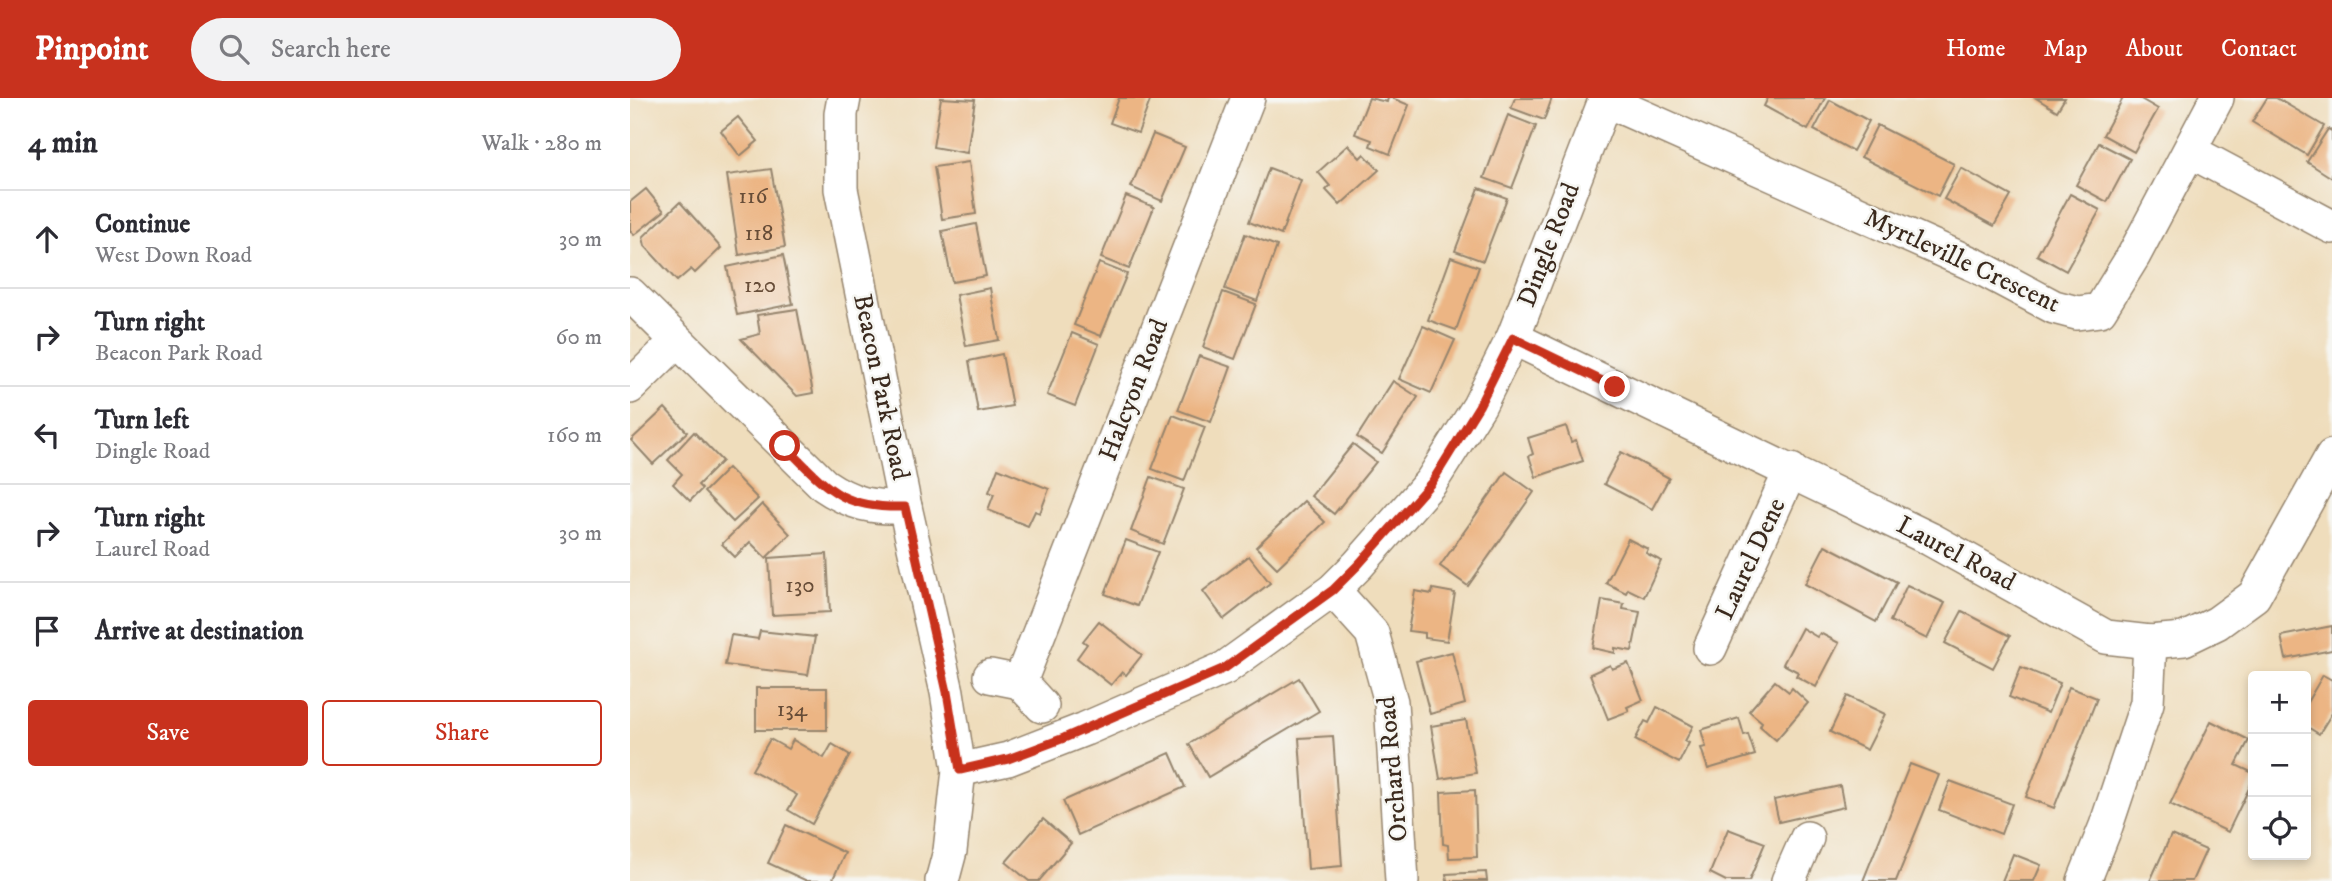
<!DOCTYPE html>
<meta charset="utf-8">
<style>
body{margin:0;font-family:"IM FELL DW Pica",serif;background:#f2f2f3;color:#2b2b33}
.controls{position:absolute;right:21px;bottom:21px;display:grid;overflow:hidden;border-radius:7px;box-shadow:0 4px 10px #0003}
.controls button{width:63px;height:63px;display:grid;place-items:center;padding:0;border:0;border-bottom:2px solid #e1e1e2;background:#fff;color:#2b2b33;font:35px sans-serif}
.stop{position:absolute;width:21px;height:21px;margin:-16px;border:5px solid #c8321e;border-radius:50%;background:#fff}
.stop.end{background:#c8321e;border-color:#fff;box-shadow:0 2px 7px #0008}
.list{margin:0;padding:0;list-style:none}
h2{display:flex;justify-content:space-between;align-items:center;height:91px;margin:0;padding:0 28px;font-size:30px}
h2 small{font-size:23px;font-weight:400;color:#7c7c81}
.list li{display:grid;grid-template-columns:46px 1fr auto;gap:21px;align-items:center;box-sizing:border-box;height:98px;padding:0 28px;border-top:2px solid #e1e1e2}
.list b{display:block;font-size:26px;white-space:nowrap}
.list p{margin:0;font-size:23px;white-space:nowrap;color:#7c7c81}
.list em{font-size:23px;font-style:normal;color:#7c7c81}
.actions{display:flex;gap:14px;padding:21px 28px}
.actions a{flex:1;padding:16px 0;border:2px solid #c8321e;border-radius:7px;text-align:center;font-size:24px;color:#c8321e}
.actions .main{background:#c8321e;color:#fff}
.icon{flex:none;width:38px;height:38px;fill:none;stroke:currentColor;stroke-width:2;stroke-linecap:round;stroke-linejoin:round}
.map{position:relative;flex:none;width:1702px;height:783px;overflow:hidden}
header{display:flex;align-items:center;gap:42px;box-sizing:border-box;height:98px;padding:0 35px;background:#c8321e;color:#fff}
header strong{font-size:33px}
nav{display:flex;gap:38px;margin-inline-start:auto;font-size:24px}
.search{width:490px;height:63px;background:#f2f2f3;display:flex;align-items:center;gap:18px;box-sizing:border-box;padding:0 24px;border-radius:38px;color:#7c7c81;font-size:26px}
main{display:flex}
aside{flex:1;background:#fff}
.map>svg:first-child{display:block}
.building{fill:#ecb584}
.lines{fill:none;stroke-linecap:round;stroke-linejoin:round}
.minor-casing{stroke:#95846d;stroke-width:36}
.minor{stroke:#fff;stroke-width:33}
.route{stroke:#c8321e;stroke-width:9}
.labels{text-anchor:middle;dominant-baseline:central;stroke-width:5;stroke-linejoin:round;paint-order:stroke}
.number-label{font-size:23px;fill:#674d38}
.street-label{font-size:26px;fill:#3b2a1e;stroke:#f6f6f2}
</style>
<header>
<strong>Pinpoint</strong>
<div class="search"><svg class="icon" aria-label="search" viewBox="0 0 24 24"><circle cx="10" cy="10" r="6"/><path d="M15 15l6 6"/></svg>Search here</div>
<nav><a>Home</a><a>Map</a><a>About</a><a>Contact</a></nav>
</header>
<main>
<aside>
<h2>4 min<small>Walk · 280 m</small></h2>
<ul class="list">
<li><svg class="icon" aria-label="ahead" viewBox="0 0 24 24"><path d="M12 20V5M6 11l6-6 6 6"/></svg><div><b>Continue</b><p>West Down Road</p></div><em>30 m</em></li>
<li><svg class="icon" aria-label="right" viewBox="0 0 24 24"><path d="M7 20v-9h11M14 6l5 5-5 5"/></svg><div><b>Turn right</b><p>Beacon Park Road</p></div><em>60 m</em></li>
<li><svg class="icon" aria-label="left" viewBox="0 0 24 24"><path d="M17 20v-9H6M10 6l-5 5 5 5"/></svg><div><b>Turn left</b><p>Dingle Road</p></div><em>160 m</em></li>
<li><svg class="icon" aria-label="right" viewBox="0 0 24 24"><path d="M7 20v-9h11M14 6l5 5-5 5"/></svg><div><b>Turn right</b><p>Laurel Road</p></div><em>30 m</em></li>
<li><svg class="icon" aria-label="arrive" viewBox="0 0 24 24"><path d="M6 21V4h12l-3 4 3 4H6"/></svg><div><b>Arrive at destination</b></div></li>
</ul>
<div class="actions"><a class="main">Save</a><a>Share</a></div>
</aside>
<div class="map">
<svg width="1702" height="783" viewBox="0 0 1702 783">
<rect width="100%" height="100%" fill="#f6f6f2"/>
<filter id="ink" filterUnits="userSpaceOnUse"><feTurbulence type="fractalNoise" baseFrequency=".0143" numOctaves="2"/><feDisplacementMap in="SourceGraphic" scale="14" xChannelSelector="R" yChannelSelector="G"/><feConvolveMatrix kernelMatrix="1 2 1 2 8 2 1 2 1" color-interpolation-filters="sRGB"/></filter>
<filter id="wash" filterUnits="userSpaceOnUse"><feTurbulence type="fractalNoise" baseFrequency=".00686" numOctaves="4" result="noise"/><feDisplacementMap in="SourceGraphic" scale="28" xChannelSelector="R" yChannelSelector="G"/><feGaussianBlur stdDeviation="1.57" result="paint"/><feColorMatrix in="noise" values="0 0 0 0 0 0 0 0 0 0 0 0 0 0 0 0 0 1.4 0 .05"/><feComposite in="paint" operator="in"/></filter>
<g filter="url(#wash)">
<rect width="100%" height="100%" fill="#efddbc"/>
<g id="blocks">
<g class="building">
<path d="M 311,0 L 345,2 L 337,55 L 303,49 Z"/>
<path d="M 489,0 L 521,0 L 508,35 L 480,25 Z"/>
<path d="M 739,0 L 757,4 L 758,0 L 762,0 L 779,7 L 760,56 L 740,48 L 742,42 L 725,36 Z"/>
<path d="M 885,0 L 922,0 L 914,22 L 881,10 Z"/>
<path d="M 1138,0 L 1195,0 L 1178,32 L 1134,8 Z"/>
<path d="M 1406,0 L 1435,0 L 1427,13 Z"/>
<path d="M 1493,0 L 1509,0 L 1528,11 L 1504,54 L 1473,37 Z"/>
<path d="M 1637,0 L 1646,0 L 1694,28 L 1677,57 L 1622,24 Z"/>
<path d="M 1200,2 L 1239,23 L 1223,53 L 1184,32 Z"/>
<path d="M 878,17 L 906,28 L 882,90 L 854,80 Z"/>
<path d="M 108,19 L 128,43 L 110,58 L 91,33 Z"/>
<path d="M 1247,27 L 1324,66 L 1308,98 L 1231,59 Z"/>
<path d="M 1698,31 L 1702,33 L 1702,80 L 1677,64 Z"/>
<path d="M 523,36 L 555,49 L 532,103 L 501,89 Z"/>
<path d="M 1469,45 L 1500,61 L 1477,104 L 1446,87 Z"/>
<path d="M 718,47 L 730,60 L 734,56 L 749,72 L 710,107 L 696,92 L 700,88 L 688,74 Z"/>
<path d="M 339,64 L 346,116 L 312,121 L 304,69 Z"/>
<path d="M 639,70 L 671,82 L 651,137 L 619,124 Z"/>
<path d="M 1331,70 L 1381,98 L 1364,128 L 1314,101 Z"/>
<path d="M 141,71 L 155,149 L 109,157 L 97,77 Z"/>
<path d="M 849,90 L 877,100 L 853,163 L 825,153 Z"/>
<path d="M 16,91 L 34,113 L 4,137 L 0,133 L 0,104 Z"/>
<path d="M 1440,96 L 1470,112 L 1436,173 L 1407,157 Z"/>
<path d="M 496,98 L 524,109 L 499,171 L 471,160 Z"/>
<path d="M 50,104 L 91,150 L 65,175 L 61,171 L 47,183 L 15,148 L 13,139 Z"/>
<path d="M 346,126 L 356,178 L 322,184 L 312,133 Z"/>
<path d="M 615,136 L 647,148 L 627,203 L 595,191 Z"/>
<path d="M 153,157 L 163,206 L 107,217 L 97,169 Z"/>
<path d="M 821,159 L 849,169 L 826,232 L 798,222 Z"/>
<path d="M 469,165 L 497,176 L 471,238 L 444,227 Z"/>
<path d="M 360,190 L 369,242 L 336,248 L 326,197 Z"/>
<path d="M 593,194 L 626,206 L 605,261 L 573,249 Z"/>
<path d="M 167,211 L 183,295 L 167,298 L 111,241 L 130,236 L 127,217 Z"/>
<path d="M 793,228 L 825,242 L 801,295 L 769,281 Z"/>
<path d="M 442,235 L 469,246 L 445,308 L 417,297 Z"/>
<path d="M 372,256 L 382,308 L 348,314 L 339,263 Z"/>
<path d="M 569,258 L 601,269 L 581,324 L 548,312 Z"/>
<path d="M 763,283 L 788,299 L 752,355 L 727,339 Z"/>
<path d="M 35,310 L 57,334 L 23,366 L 1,342 Z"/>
<path d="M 543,317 L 575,329 L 554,383 L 522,371 Z"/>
<path d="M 936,328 L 941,344 L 946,342 L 953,363 L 906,379 L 899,358 L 903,356 L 898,340 Z"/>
<path d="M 64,334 L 92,363 L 68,387 L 72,391 L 60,403 L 43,386 L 52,376 L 38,362 Z"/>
<path d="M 723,346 L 746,364 L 704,416 L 681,398 Z"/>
<path d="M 991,354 L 1039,380 L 1022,411 L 974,386 Z"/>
<path d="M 98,370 L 128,401 L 103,424 L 74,394 Z"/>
<path d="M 368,370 L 419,391 L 410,415 L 405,413 L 398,428 L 358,412 L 364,396 L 359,394 Z"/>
<path d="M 876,374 L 904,394 L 838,488 L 810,468 Z"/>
<path d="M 521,379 L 554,391 L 533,446 L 501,433 Z"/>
<path d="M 674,403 L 695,424 L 647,470 L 626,449 Z"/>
<path d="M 132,406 L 160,436 L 136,460 L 120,444 L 105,459 L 92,446 Z"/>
<path d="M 998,441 L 1018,451 L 1016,455 L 1031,463 L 1014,499 L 998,491 L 996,495 L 976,485 Z"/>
<path d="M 496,442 L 528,454 L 507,508 L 475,496 Z"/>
<path d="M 1195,447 L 1267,484 L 1246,524 L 1175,486 Z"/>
<path d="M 197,456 L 200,514 L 142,517 L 139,460 Z"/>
<path d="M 619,458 L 640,485 L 594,521 L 573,493 Z"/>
<path d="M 1277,487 L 1315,505 L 1297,541 L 1260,523 Z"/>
<path d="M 803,491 L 825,495 L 817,543 L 795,540 L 795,535 L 778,533 L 785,493 L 802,496 Z"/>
<path d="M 972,502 L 994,506 L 993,511 L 1010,514 L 1002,553 L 985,550 L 985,555 L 963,550 Z"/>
<path d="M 1332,513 L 1380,538 L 1363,570 L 1315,545 Z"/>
<path d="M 469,523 L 512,557 L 496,577 L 492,574 L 481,587 L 447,560 L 457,546 L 453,543 Z"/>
<path d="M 1702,528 L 1702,552 L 1656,561 L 1651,538 Z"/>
<path d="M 1172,530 L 1187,539 L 1190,535 L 1209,545 L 1186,589 L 1166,578 L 1168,574 L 1153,566 Z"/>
<path d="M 130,533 L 185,539 L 178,577 L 95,567 L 101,537 L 128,541 Z"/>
<path d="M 822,554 L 835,606 L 800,616 L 786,563 Z"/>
<path d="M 998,565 L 1013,602 L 997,609 L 999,613 L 978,621 L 960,576 L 980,567 L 982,571 Z"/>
<path d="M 1391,569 L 1430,585 L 1418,615 L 1379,599 Z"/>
<path d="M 1693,577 L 1702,582 L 1702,615 L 1689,636 L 1676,628 L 1676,606 Z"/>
<path d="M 669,580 L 689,613 L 578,679 L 559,646 Z"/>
<path d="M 1145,583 L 1159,594 L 1162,590 L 1178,605 L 1146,642 L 1130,628 L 1132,624 L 1119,613 Z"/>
<path d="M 1439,589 L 1467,600 L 1424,710 L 1396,699 Z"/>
<rect x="126" y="590" width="71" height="42"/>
<path d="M 1217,598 L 1255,616 L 1237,652 L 1200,634 Z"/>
<path d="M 1027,609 L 1063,628 L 1055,643 L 1059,645 L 1049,665 L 1005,642 L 1015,623 L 1019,625 Z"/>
<path d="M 1109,620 L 1114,637 L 1118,636 L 1125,657 L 1078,671 L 1071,650 L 1076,649 L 1071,632 Z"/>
<path d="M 836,622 L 846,675 L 810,681 L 801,628 Z"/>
<path d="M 1581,623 L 1619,642 L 1606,667 L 1623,675 L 1623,682 L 1598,734 L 1540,706 Z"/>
<path d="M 703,638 L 712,768 L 678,771 L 669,640 Z"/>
<path d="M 140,641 L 158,651 L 163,642 L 194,660 L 202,646 L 220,657 L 182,726 L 158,712 L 167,697 L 122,672 Z"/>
<path d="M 540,655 L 555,689 L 448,737 L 433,703 Z"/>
<path d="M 1280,666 L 1309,677 L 1266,783 L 1233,783 Z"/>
<path d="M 1320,683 L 1382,706 L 1371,736 L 1309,712 Z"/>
<path d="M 1210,688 L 1214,709 L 1149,724 L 1144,702 Z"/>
<path d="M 845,692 L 847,759 L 819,760 L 818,747 L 813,746 L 811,694 Z"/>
<path d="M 413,721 L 441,745 L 409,783 L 399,783 L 376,764 Z"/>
<path d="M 156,727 L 215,755 L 202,783 L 177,783 L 138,765 Z"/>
<path d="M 1098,731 L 1135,745 L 1119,783 L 1096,783 L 1080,775 Z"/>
<path d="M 1541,737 L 1576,752 L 1562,783 L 1520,783 Z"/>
<path d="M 1383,756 L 1411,767 L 1404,783 L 1372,783 Z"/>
<path d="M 856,774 L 857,783 L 817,783 L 816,776 Z"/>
</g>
</g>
</g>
<g filter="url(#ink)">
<use href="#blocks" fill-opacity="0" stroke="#95846d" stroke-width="2"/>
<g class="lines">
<g class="minor-casing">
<g id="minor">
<path d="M 214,0 L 211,16 L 211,91 L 275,409 L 317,594 L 329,672 L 320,753 L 312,783"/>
<path d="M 975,2 L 1347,168 L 1424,209 L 1447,215 L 1470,212 L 1504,157 L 1587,0"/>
<path d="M 1560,53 L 1702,129"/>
<path d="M 0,196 L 194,387 C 222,406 242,410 275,409"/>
<path d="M 883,240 L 1300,441 L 1476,539 L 1520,544 L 1554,541 L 1587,525 L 1624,498 L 1702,358"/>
<path d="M 0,289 L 47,243"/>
<path d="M 703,492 L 742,535 L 761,604 L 772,783"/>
<path d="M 1080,550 L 1161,372"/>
<path d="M 360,578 L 390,584 L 412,608"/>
<path d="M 390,584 L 618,0"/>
<path d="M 329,672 L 378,661 L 455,631 L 595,570 L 703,492 L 728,467 L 801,384 L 849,308 L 883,240 L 976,0"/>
<path d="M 1158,783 L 1177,740"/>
<path d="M 1454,783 L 1476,728 L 1517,605 L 1520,544"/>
</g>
</g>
<use href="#minor" class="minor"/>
</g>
</g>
<g class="lines" filter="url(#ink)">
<path class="route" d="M 155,348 C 197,390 211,411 275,409 L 317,594 L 330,672 L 378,661 L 434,640 L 595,570 L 703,492 L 728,467 L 802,384 L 849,308 L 883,240 L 985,289"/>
</g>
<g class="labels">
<g class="number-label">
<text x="123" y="98">116</text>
<text x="129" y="135">118</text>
<text x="130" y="187">120</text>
<text x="170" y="487">130</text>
<text x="162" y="611">134</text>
</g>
<g class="street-label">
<text transform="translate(919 147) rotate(-69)">Dingle Road</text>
<text transform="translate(1332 163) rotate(25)">Myrtleville Crescent</text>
<text transform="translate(251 289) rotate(78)">Beacon Park Road</text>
<text transform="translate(504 292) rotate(-69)">Halcyon Road</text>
<text transform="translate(1326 456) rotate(28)">Laurel Road</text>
<text transform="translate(1121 461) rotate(-65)">Laurel Dene</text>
<text transform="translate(763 671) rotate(-95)">Orchard Road</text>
</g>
</g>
</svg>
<div class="controls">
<button>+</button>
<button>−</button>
<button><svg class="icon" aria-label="locate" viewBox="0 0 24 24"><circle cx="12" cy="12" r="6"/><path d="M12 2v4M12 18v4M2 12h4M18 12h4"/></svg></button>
</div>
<div class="stop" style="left:155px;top:348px"></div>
<div class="stop end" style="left:985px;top:289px"></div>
</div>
</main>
